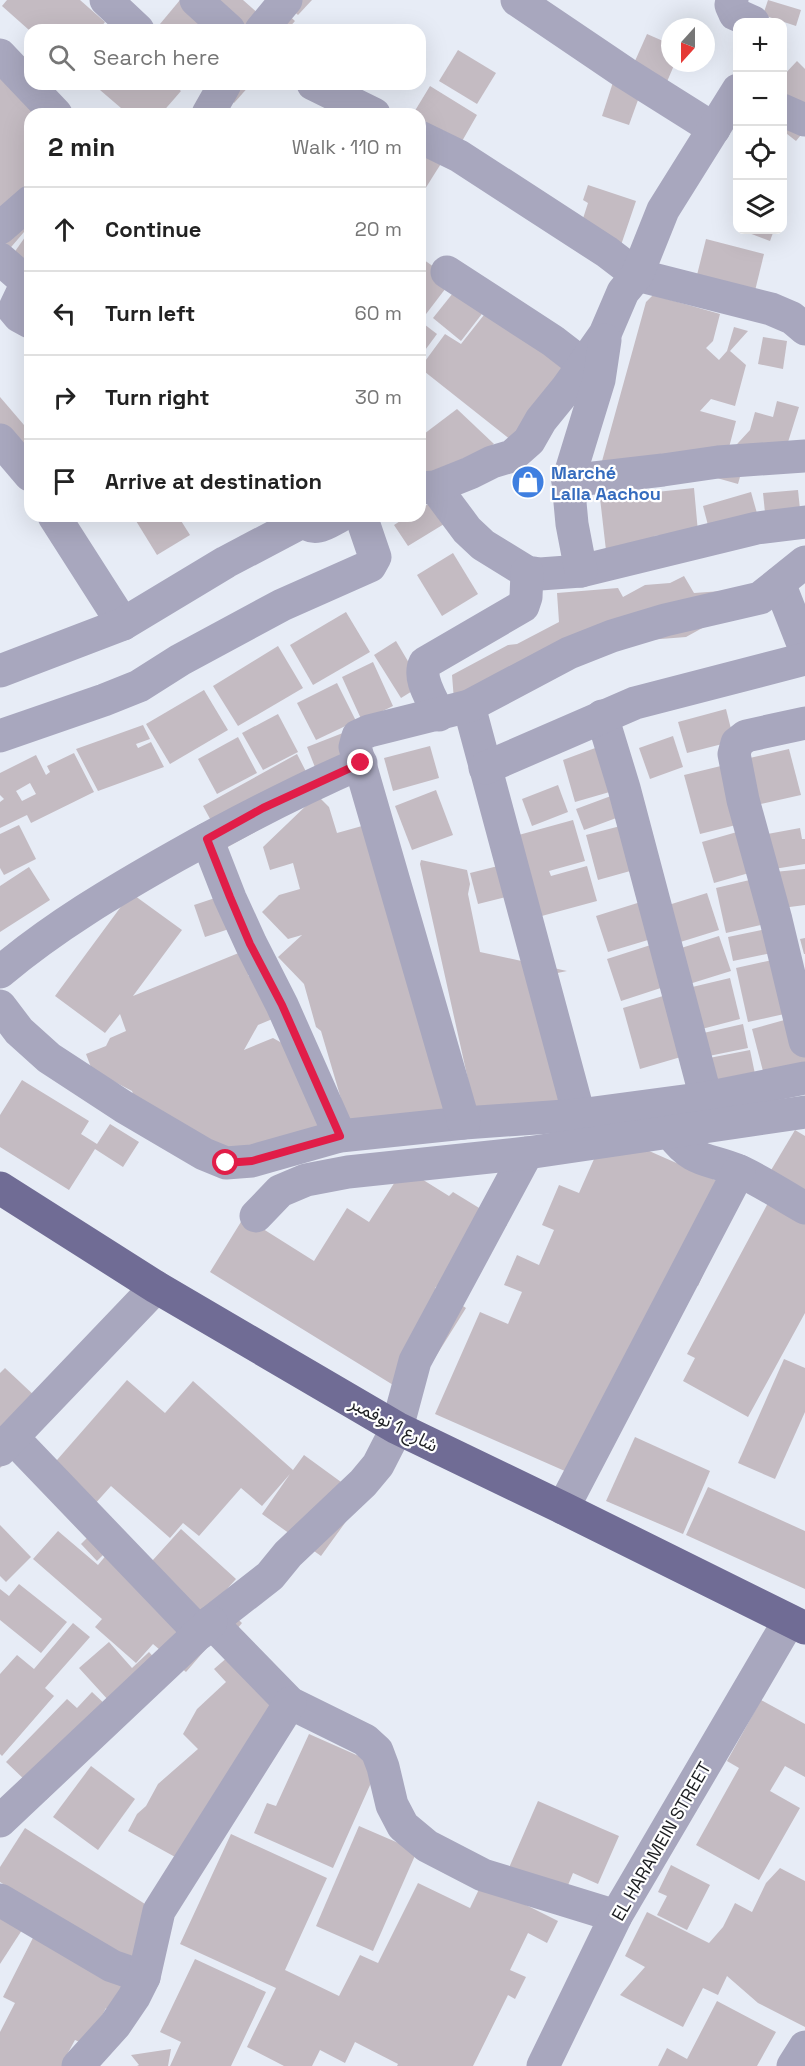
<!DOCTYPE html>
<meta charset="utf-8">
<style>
body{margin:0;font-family:"Space Grotesk","Noto Sans Arabic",sans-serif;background:#f6f6f6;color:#222}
.controls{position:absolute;right:18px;top:18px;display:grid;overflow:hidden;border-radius:12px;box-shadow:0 6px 24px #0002}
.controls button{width:54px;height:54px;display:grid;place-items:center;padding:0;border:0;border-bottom:2px solid #e0e0e0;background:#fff;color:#222;font:30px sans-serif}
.compass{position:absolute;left:661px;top:18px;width:54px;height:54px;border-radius:50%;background:#fff;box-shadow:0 6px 24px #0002;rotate:201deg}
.stop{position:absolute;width:18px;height:18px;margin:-14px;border:4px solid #e11d48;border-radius:50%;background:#fff}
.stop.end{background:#e11d48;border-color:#fff;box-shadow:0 2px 6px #0008}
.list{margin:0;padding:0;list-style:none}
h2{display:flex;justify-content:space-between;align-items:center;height:78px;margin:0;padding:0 24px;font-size:26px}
h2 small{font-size:20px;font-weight:400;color:#767676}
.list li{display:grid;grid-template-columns:39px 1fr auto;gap:18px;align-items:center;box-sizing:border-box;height:84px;padding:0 24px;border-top:2px solid #e0e0e0}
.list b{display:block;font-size:22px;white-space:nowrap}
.list em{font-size:20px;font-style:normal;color:#767676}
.icon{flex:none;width:33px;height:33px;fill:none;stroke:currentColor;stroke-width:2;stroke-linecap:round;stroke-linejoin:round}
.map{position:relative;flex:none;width:805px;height:2066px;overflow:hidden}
.search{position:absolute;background:#fff;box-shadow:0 6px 24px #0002;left:24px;top:24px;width:402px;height:66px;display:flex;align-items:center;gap:15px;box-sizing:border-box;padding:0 21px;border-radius:18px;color:#767676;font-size:22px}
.panel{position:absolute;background:#fff;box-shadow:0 6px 24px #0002;left:24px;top:108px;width:402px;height:414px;border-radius:18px}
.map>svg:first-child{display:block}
.building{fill:#c4bbc2;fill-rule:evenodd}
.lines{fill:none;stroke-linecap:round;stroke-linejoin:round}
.minor{stroke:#a8a7be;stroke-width:33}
.major{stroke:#706c95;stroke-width:33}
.route{stroke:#e11d48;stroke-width:8}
.labels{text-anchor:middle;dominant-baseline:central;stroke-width:4.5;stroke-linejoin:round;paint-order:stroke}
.shop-label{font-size:18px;font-weight:bold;fill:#366cbe;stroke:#fff;text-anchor:start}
.street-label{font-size:18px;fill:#1c1e21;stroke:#fff}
</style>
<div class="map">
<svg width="805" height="2066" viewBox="0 0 805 2066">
<rect width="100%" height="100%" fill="#e7ecf6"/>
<g class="building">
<path d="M 7,0 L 80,0 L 105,22 L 99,30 L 29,30 L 2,6 Z"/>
<path d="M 180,0 L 206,15 L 193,30 L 155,30 Z"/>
<path d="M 206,0 L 243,0 L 261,16 L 274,2 L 295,21 L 287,30 L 238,30 Z"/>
<path d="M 281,0 L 312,0 L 298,15 Z"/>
<path d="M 768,0 L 801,10 L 796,26 L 763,15 Z"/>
<path d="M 647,34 L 670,44 L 670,63 L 675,63 L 666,84 L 631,70 Z"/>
<path d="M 458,50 L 496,73 L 477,104 L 439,81 Z"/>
<path d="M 797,61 L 805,69 L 805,130 L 796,141 L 782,130 L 782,77 Z"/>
<path d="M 0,64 L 44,114 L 30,114 L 30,225 L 0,260 Z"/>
<path d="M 615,76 L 643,86 L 629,125 L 602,116 Z"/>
<path d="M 93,84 L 172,84 L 181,91 L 161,114 L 128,114 Z"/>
<path d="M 211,84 L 251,84 L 234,103 Z"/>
<path d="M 430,86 L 477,115 L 457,150 L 420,127 L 420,114 L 413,114 Z"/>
<path d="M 420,149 L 442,162 L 420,197 Z"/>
<path d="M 588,185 L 636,201 L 620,248 L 578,234 L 588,203 L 583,200 Z"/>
<path d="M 30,230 L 30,275 L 9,260 Z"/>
<path d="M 741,230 L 774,230 L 770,241 Z"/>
<path d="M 706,239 L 764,254 L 752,303 L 697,275 Z"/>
<path d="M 420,257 L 452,280 L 423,318 L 420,316 Z"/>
<path d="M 457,288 L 485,310 L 461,341 L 433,318 Z"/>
<path d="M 653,295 L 720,314 L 713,341 L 706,348 L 719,360 L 727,351 L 734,327 L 748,331 L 730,351 L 746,365 L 735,406 L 711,399 L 700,411 L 736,421 L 727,455 L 750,430 L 755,412 L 773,417 L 777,401 L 799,407 L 778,474 L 745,459 L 738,484 L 664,463 L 599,472 L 646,302 Z"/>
<path d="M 491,306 L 576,365 L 516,444 L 420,368 L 445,334 L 461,344 Z"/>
<path d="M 420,321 L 437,334 L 420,357 Z"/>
<path d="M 763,337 L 787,341 L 783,369 L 758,364 Z"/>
<path d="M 0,397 L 30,432 L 30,461 L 0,427 Z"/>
<path d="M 457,409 L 494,444 L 426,483 L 420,479 L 420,437 Z"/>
<path d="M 694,488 L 698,532 L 654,536 L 657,563 L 608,568 L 600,498 Z"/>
<path d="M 798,490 L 802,529 L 767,532 L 763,493 Z"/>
<path d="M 751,492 L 764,538 L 710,533 L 703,506 Z"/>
<path d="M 435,500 L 449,521 L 408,546 L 394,525 L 408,516 L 420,516 L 420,509 Z"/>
<path d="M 133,516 L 178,516 L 190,535 L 157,555 Z"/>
<path d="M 453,553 L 478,594 L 442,616 L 417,575 Z"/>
<path d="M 684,576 L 694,593 L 722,591 L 724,616 L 686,637 L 623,642 L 455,713 L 452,675 L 508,645 L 517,644 L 559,622 L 557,593 L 618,588 L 623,597 L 645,585 L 670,583 Z"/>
<path d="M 346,612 L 370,652 L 313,685 L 290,645 Z"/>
<path d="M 396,641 L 422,685 L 401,698 L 374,655 Z"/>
<path d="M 278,646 L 303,688 L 238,726 L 213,686 Z"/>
<path d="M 373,662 L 393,706 L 362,721 L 342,677 Z"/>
<path d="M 337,683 L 356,721 L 316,740 L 297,703 Z"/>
<path d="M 204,690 L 228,730 L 170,764 L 146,724 Z"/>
<path d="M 726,709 L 734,741 L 687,753 L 678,722 Z"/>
<path d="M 278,714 L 298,752 L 263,770 L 242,733 Z"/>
<path d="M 143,725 L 150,739 L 136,744 L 138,748 L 151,742 L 164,767 L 98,791 L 76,749 Z"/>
<path d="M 353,729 L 324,790 L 307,747 Z"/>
<path d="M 673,736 L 683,767 L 650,779 L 639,748 Z"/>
<path d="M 238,737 L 257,773 L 217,794 L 198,759 Z"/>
<path d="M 606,744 L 620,789 L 575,802 L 563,760 Z"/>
<path d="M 430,746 L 439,778 L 393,791 L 384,758 Z"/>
<path d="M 789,749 L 801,795 L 752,806 L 741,760 Z"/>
<path d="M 74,753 L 94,792 L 31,823 L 27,815 L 0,828 L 0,802 L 4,799 L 0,795 L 0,773 L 36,755 L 46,775 L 50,772 L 47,766 ZM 30,783 L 36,794 L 22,801 L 16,791 Z"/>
<path d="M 297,754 L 319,797 L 329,807 L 337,833 L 387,819 L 470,1101 L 352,1136 L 321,1031 L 316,1027 L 304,984 L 278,957 L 302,935 L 288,939 L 262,912 L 279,895 L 300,889 L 293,863 L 270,870 L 263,847 L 311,801 L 226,848 L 203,806 Z"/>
<path d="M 729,764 L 744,823 L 700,834 L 684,775 Z"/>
<path d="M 558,785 L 568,812 L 532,826 L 522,799 Z"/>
<path d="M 436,790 L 453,835 L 412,850 L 395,806 Z"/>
<path d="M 619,793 L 627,814 L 584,830 L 576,809 Z"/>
<path d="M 573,820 L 585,861 L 549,871 L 551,876 L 587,866 L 597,901 L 538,917 L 515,836 Z"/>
<path d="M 628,824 L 641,868 L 598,880 L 586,835 Z"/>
<path d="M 19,825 L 36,859 L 4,875 L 0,868 L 0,834 Z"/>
<path d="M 800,828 L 802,839 L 805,839 L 805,864 L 768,870 L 762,835 Z"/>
<path d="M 744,830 L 756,871 L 714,883 L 702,842 Z"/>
<path d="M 421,860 L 467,870 L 470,884 L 468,894 L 480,952 L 567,971 L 548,975 L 577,1099 L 475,1111 L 420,864 Z"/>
<path d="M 514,862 L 522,893 L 478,904 L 470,873 Z"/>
<path d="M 29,867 L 50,900 L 0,932 L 0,886 Z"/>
<path d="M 805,869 L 805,905 L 782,908 L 774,872 Z"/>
<path d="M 758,878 L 769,923 L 726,933 L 716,888 Z"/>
<path d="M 236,891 L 247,923 L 205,937 L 194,905 Z"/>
<path d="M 131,893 L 182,930 L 133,996 L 246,950 L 259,957 L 248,976 L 261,971 L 282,1015 L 258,1025 L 244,1050 L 273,1038 L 289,1047 L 343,1121 L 246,1160 L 135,1099 L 132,1091 L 92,1070 L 86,1054 L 106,1046 L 110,1038 L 126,1031 L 120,1014 L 105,1033 L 55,996 Z"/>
<path d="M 707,893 L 719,930 L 674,944 L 662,907 Z"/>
<path d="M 647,900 L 658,937 L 608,952 L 596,916 Z"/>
<path d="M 771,928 L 776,952 L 733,961 L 728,937 Z"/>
<path d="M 719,936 L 731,971 L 686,985 L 675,950 Z"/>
<path d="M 805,938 L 805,954 L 804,954 L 800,939 Z"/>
<path d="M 660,942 L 673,984 L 621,1001 L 607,959 Z"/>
<path d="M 777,959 L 789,1013 L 748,1022 L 736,968 Z"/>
<path d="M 730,978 L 740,1019 L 698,1030 L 688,988 Z"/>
<path d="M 673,993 L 691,1054 L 640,1069 L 623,1008 Z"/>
<path d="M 795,1017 L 805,1057 L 805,1065 L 764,1075 L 752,1029 Z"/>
<path d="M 743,1024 L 748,1048 L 704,1057 L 699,1034 Z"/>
<path d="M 750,1050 L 755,1074 L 709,1083 L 704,1059 Z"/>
<path d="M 22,1080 L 89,1121 L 81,1134 L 97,1144 L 110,1124 L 139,1142 L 123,1167 L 95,1149 L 69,1190 L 0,1147 L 0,1115 Z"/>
<path d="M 795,1130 L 805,1136 L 805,1199 L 767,1177 Z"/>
<path d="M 606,1132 L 740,1191 L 698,1286 L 673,1274 L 583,1479 L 435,1414 L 480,1312 L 508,1324 L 522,1292 L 504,1285 L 517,1255 L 539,1265 L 554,1230 L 542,1225 L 559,1185 L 579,1193 Z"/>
<path d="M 404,1168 L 449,1196 L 453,1192 L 507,1225 L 435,1288 L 466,1308 L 411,1396 L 210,1272 L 244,1217 L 314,1261 L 347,1208 L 369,1222 Z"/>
<path d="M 768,1203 L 805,1223 L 805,1313 L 748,1417 L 683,1381 L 695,1358 L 687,1354 Z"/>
<path d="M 784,1359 L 805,1368 L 805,1412 L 775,1479 L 738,1463 Z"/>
<path d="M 5,1368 L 53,1413 L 0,1468 L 0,1373 Z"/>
<path d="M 127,1380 L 165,1413 L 193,1381 L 293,1470 L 304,1455 L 363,1498 L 321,1556 L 262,1514 L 290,1474 L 262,1506 L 241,1488 L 199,1536 L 183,1523 L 170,1538 L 111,1486 L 93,1506 L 50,1468 Z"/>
<path d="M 635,1437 L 710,1471 L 683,1534 L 606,1501 Z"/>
<path d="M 708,1487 L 805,1531 L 805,1589 L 686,1535 Z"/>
<path d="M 0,1525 L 31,1557 L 6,1582 L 0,1576 Z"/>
<path d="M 181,1529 L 236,1579 L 217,1600 L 242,1623 L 224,1644 L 143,1571 Z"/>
<path d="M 58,1531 L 98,1565 L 108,1553 L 211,1643 L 186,1672 L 153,1644 L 136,1663 L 95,1627 L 102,1619 L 33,1559 Z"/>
<path d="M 93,1532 L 110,1548 L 97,1561 L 81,1544 Z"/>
<path d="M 19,1584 L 67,1622 L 41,1653 L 0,1620 L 0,1589 L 9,1596 Z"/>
<path d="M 73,1623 L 90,1637 L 45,1688 L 54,1696 L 2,1756 L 0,1754 L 0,1674 L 17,1655 L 34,1669 Z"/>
<path d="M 109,1642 L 132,1668 L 149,1652 L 167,1672 L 120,1713 L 79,1668 Z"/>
<path d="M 229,1656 L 285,1716 L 186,1863 L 128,1831 L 137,1814 L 146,1806 L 158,1784 L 198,1749 L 183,1734 L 197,1709 L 226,1682 L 214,1669 Z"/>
<path d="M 92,1692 L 123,1721 L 46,1800 L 6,1762 L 67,1699 L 77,1708 Z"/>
<path d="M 761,1700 L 805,1724 L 805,1777 L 785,1766 L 770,1791 L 800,1808 L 759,1880 L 696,1845 L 739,1768 L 727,1761 Z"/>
<path d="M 309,1734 L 379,1765 L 333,1868 L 254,1833 L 267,1803 L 276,1806 Z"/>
<path d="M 91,1766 L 135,1799 L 98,1850 L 53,1817 Z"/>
<path d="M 538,1801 L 619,1836 L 598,1884 L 573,1873 L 564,1895 L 508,1870 Z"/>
<path d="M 359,1826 L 417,1851 L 373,1951 L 316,1926 Z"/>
<path d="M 25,1828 L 164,1916 L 133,1965 L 0,1882 L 0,1867 Z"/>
<path d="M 231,1834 L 327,1878 L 285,1970 L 339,1996 L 360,1955 L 378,1963 L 418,1883 L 470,1908 L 482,1883 L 558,1921 L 547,1943 L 528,1933 L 510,1970 L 526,1977 L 515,1999 L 508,1995 L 473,2066 L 397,2066 L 398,2064 L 355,2042 L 345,2063 L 320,2050 L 312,2066 L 284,2066 L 247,2047 L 276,1988 L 180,1944 Z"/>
<path d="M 671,1865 L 710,1885 L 687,1930 L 657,1915 L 667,1896 L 658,1892 Z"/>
<path d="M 780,1868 L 805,1881 L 805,2027 L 758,2003 L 727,1976 L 718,1995 L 703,1988 L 683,2027 L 620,1995 L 645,1967 L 625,1956 L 647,1912 L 709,1943 L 723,1927 L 735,1903 L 752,1912 L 766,1883 Z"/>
<path d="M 0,1916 L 22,1930 L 0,1964 Z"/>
<path d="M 38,1928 L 148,1986 L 130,2020 L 106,2008 L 87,2045 L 75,2040 L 64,2060 L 75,2066 L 0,2066 L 0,2032 L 15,2003 L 3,1997 Z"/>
<path d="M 195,1959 L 266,1992 L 231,2066 L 170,2066 L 181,2042 L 160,2032 Z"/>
<path d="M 717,2001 L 776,2032 L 757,2066 L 658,2066 L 667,2048 L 687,2059 Z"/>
<path d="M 171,2049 L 168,2066 L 137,2066 L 139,2065 L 131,2055 Z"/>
</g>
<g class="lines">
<g class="minor">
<path d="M 106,0 L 138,30"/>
<path d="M 196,0 L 229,30"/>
<path d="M 517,0 L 625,73 L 714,129"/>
<path d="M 732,0 L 731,5 L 735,14 L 753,22"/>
<path d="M 261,30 L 286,0"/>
<path d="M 0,55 L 56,114"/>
<path d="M 313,84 L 374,114"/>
<path d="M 782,110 L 805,120"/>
<path d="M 208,114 L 225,84"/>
<path d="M 420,137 L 459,156 L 607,252 L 637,275 L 771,309 L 792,318 L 805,329"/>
<path d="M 0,228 L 30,202"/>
<path d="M 0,259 L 22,278 L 24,283 L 23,291 L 14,310 L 19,316 L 30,322"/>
<path d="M 447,272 L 553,341 L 584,365"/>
<path d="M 0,440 L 30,475"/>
<path d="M 568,481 L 663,470 L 718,462 L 805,456"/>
<path d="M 435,487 L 467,530 L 483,545 L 527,572 L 540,574 L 581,571 L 757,528 L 805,522"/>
<path d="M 420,488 L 435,487 L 470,473 L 492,462 L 512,456 L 529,441 L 541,420 L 567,388 L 605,334 L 623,292 L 637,275 L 663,210 L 738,90"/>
<path d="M 54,516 L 123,624"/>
<path d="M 581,571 L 572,524 L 568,481 L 599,380 L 605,340"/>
<path d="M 779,583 L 805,649"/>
<path d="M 0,671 L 123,624 L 226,562 L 304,521 C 315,533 328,522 340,516"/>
<path d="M 469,706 L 579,1115"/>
<path d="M 439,715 C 433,700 417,679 425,663 L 523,606 L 526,597 L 527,572"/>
<path d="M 602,716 L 624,788 L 706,1098"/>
<path d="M 805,723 L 746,736 L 737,743 L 734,754 L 743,800 L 776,920 L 805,1041"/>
<path d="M 0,736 L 104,700 L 139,686 L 180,660 L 282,605 L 370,566 L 375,557 L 361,516"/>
<path d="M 485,768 L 635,703 L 805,659"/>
<path d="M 207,839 L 230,898 L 251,944 L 282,1005 L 340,1136"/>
<path d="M 0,972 C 55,926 114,891 176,856 C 237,822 297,791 361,763"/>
<path d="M 0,1006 L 19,1031 L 49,1058 L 124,1107 L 204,1154 L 226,1163 L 252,1161 L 340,1136 L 464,1123 L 579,1115 L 706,1098 L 805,1078"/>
<path d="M 464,1123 L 355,747 L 358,736 L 369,731 L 469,706 L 569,653 L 612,636 L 665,620 L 760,598 L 805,562"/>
<path d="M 671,1133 C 693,1164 709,1158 739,1171 C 762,1181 783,1196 805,1208"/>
<path d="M 527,1153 L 415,1361 L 397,1428 L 378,1465 L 363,1483 L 288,1554 L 270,1576 L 211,1622 L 290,1703 L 365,1740 L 377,1751 L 383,1767 L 392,1805 L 403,1826 L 427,1846 L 483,1875 L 616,1916"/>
<path d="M 256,1216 L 280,1191 L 306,1180 L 348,1172 L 527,1153 L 805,1112"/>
<path d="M 13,1438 L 200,1633"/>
<path d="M 0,1450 L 156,1287"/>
<path d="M 563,1508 L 739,1171"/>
<path d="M 0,1821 L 211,1622"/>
<path d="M 0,1900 L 112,1966 L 144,1977"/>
<path d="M 78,2066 L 115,2025 L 134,1997 L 144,1977 L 159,1911 L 290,1703"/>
<path d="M 543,2066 L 616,1916 L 789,1621"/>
<path d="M 793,2066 L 805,2047"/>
</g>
<path class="major" d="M 0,1188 L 156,1287 L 397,1428 L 563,1508 L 805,1628"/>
</g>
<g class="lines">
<path class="route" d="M 226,1163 L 252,1161 L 340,1136 L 282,1005 L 250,944 L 230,897 L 207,839 L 263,808 L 361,763"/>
</g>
<defs>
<g id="shop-disc" transform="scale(1.725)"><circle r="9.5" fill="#3f7fe0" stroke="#fff"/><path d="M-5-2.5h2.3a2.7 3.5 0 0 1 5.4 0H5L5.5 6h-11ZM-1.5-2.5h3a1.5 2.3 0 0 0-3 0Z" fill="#fff"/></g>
</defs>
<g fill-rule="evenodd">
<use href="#shop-disc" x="528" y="482"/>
</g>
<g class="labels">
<g class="shop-label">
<text x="551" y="472">Marché<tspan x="551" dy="21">Lalla Aachou</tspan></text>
</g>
<g class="street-label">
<text transform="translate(394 1424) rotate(28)">شارع 1 نوفمبر</text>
<text transform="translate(661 1841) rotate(-60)">EL HARAMEIN STREET</text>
</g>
</g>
</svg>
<div class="controls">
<button>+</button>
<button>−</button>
<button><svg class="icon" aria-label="locate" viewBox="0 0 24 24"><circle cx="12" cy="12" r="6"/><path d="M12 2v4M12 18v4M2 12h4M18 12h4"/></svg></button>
<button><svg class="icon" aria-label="layers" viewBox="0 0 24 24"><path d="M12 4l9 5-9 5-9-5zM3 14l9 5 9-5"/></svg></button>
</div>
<svg class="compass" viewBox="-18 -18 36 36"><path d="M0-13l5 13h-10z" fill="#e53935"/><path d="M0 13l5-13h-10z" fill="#767676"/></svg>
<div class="stop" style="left:226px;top:1163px"></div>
<div class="stop end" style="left:361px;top:763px"></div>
<div class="search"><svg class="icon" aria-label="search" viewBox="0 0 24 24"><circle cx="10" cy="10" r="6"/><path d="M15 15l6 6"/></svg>Search here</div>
<section class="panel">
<h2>2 min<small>Walk · 110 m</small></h2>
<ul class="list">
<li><svg class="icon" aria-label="ahead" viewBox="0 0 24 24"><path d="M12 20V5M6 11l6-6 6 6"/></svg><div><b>Continue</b></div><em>20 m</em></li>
<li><svg class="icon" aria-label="left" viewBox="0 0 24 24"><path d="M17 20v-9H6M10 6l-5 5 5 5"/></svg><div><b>Turn left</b></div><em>60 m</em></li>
<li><svg class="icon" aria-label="right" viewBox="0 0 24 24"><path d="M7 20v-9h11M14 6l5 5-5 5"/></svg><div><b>Turn right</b></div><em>30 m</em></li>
<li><svg class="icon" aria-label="arrive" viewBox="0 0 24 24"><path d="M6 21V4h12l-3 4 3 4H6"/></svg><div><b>Arrive at destination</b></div></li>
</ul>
</section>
</div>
